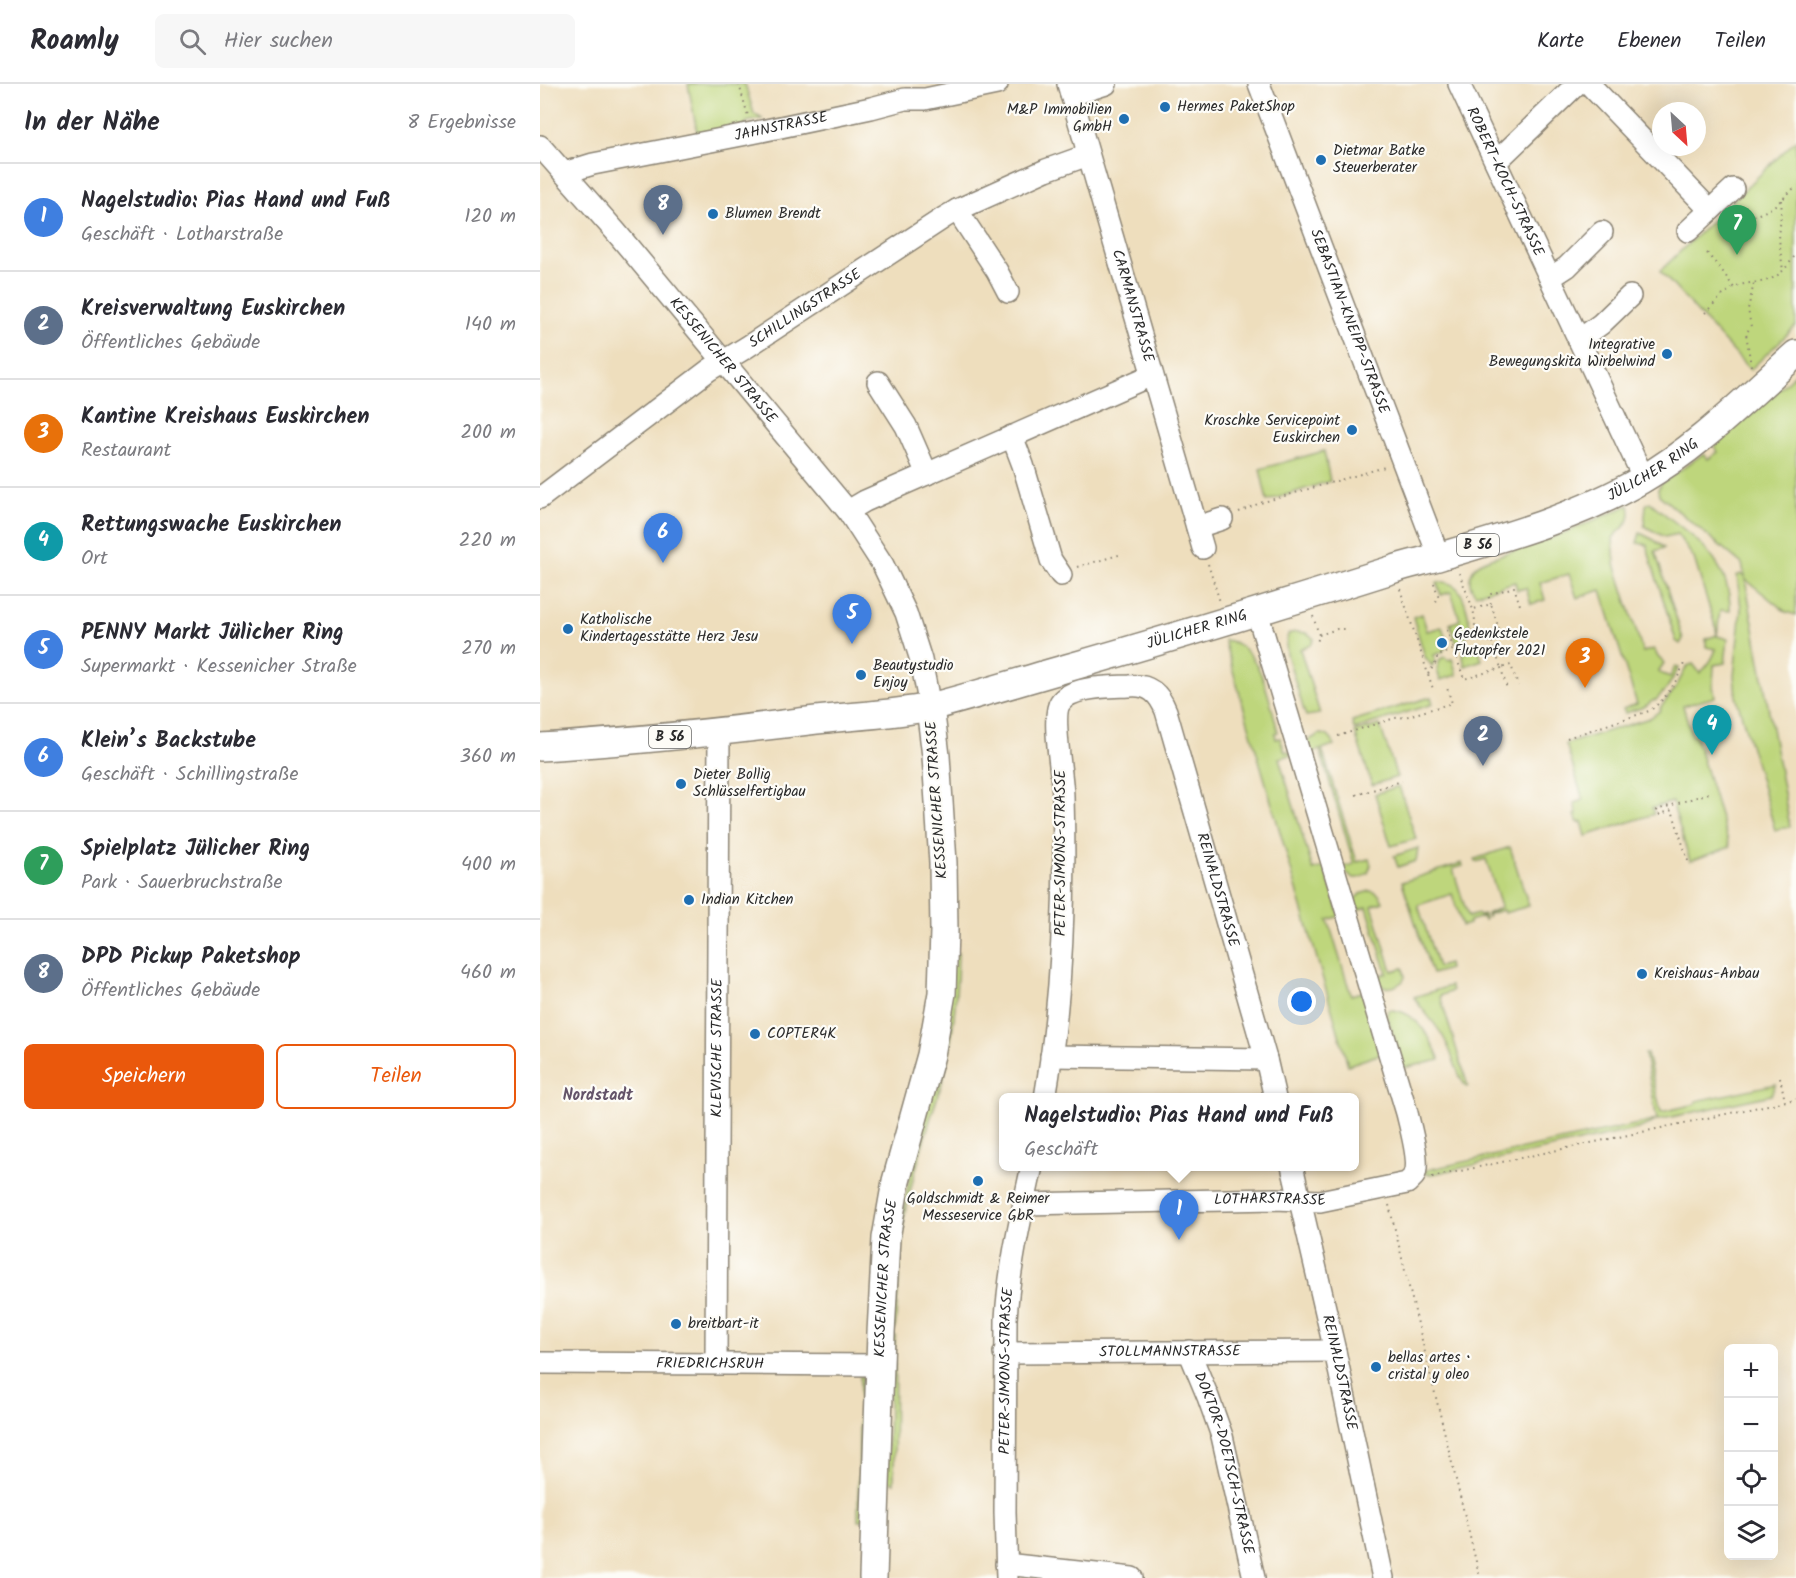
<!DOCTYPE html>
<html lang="de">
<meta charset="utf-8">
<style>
body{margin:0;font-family:Kalam,sans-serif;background:#f7f7f7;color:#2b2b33}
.controls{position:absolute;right:18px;bottom:18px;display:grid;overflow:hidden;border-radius:9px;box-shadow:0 6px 24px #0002}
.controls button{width:54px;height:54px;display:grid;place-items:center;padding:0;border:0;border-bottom:2px solid #e1e1e2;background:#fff;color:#2b2b33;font:30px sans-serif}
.compass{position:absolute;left:1112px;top:18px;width:54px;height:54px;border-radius:50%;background:#fff;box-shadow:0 6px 24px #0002;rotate:154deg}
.you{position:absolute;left:762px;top:918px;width:21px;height:21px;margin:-15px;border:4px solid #fff;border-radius:50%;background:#1a73e8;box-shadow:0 0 0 9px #1a73e833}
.badge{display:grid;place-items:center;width:39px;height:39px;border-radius:50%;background:#ea580c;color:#fff;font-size:20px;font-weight:700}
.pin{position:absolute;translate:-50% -50px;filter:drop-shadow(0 2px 3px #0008)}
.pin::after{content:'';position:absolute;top:32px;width:21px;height:18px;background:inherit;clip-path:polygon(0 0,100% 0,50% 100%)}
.popup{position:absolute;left:459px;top:1009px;width:360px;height:78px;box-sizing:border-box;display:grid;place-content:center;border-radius:9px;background:#fff;filter:drop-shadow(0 2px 4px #0005);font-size:20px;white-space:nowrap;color:#7c7c81}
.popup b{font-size:22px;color:#2b2b33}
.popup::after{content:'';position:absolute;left:50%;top:100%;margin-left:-12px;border:12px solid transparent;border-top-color:#fff}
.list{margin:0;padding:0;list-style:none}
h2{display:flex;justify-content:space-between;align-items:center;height:78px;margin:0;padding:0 24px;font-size:26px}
h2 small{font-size:20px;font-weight:400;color:#7c7c81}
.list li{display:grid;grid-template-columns:39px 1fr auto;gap:18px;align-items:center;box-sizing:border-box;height:108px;padding:0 24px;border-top:2px solid #e1e1e2}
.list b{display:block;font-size:22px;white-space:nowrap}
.list p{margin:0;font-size:20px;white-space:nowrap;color:#7c7c81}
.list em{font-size:20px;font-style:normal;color:#7c7c81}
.actions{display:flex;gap:12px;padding:18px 24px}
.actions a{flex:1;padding:14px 0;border:2px solid #ea580c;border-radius:9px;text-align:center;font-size:21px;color:#ea580c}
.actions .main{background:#ea580c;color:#fff}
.icon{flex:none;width:33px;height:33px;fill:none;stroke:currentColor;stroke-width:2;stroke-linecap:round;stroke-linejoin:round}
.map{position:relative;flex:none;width:1256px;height:1494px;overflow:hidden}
header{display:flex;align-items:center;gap:36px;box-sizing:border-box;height:84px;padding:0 30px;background:#fff;border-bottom:2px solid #e1e1e2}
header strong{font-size:28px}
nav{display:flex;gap:33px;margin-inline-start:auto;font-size:21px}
.search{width:420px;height:54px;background:#f7f7f7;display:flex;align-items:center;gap:15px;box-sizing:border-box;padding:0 21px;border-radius:9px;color:#7c7c81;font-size:22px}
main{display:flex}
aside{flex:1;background:#fff}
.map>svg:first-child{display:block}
.green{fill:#bed67b;stroke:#748053;stroke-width:1.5}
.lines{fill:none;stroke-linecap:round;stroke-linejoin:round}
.minor-casing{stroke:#8c8474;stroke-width:24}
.major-casing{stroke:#8c8474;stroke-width:30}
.path{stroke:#8c8474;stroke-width:2;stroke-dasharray:1.5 4.5;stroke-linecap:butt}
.minor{stroke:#fff;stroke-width:21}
.major{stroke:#fff;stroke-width:27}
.poi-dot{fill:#1f6fb2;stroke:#fdfcf7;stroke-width:2}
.labels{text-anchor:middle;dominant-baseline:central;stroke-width:4.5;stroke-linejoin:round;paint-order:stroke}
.shield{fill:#fdfcf7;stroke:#6a6a68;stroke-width:1.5}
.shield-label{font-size:14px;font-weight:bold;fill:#2b2b2b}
.poi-label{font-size:15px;fill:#2b2b2b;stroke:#fdfcf7;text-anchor:start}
.street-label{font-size:15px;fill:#2b2b2b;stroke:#fdfcf7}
.neighbourhood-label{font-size:16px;font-weight:bold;fill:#645469;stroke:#fdfcf7}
</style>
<header>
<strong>Roamly</strong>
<div class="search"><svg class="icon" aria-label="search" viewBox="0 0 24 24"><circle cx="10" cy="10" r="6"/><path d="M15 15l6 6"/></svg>Hier suchen</div>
<nav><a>Karte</a><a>Ebenen</a><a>Teilen</a></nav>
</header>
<main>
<aside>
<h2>In der Nähe<small>8 Ergebnisse</small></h2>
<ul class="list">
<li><span class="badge" style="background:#3f7fe0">1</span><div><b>Nagelstudio: Pias Hand und Fuß</b><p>Geschäft · Lotharstraße</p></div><em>120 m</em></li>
<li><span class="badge" style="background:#5c6f8a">2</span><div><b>Kreisverwaltung Euskirchen</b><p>Öffentliches Gebäude</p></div><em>140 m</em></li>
<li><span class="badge" style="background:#e8710a">3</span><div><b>Kantine Kreishaus Euskirchen</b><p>Restaurant</p></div><em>200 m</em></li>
<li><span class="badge" style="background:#0f9aa8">4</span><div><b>Rettungswache Euskirchen</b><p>Ort</p></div><em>220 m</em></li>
<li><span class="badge" style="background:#3f7fe0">5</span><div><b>PENNY Markt Jülicher Ring</b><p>Supermarkt · Kessenicher Straße</p></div><em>270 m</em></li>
<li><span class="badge" style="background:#3f7fe0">6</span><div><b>Klein’s Backstube</b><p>Geschäft · Schillingstraße</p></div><em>360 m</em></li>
<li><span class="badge" style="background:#2e9e5b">7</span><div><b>Spielplatz Jülicher Ring</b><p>Park · Sauerbruchstraße</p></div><em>400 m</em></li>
<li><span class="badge" style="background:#5c6f8a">8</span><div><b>DPD Pickup Paketshop</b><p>Öffentliches Gebäude</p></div><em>460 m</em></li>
</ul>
<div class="actions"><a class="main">Speichern</a><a>Teilen</a></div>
</aside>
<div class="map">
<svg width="1256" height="1494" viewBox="0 0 1256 1494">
<rect width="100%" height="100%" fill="#fdfcf7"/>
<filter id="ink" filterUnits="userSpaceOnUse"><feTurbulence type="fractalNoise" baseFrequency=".0167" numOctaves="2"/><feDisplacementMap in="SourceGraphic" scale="12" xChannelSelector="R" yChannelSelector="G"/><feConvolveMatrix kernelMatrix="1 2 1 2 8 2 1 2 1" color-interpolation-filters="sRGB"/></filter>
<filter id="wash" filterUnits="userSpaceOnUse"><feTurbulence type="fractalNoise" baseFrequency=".008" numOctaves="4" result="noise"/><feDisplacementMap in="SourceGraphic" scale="24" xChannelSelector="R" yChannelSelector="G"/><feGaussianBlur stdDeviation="1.35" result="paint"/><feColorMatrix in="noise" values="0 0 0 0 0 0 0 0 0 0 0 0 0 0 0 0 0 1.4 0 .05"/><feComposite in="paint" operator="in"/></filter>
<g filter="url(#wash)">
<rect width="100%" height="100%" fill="#eedebd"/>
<g class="green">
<path d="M 148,0 L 205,0 L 214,30 L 222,35 L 207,38 L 203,44 L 158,53 Z"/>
<path d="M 1256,56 L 1256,242 L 1210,286 L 1120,187 Z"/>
<path d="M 1256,289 L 1256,531 L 1246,528 L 1205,495 L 1250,743 L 1235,746 L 1196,612 L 1194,592 L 1201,524 L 1197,492 L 1201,490 L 1205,493 L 1202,480 L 1119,411 L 1118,405 L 1122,399 L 1163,370 L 1168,375 L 1178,368 L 1174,362 L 1226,318 Z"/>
<path d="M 784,367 L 790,397 L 727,417 L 720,385 Z"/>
<path d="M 1110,418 C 1147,450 1191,472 1190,527 L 1180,526 L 1177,552 L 1188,555 L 1185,579 L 1174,581 L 1173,602 L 1175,613 L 1143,622 L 1152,652 L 1155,651 L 1190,763 L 1150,777 L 1132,718 L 1112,724 L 1114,730 L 1046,752 L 1042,738 L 1038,739 L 1035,731 L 1037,730 L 1034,719 L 1043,716 L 1026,660 L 1110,634 L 1121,626 L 1120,624 L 1135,605 L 1147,582 L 1153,580 L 1160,589 C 1168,582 1173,575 1176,565 L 1166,563 L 1166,555 L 1177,551 L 1176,545 L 1154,474 L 1137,450 L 1125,453 L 1104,442 L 1106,421 Z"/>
<path d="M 1089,421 C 1093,441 1083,441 1073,454 L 1075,480 L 1103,568 L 1114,565 L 1118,573 L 1124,579 L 1118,588 L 1130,593 L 1135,583 L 1139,584 L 1127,604 L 1115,617 L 1114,616 L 1104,623 L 1085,629 L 1083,625 L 1097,620 L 1061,506 L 1037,514 L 1029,490 L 1000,499 L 1005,516 L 991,520 L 986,504 L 977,506 L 975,498 L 936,510 C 925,499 930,484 943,477 L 1024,449 Z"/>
<path d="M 1100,449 L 1114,456 L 1124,464 L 1115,467 L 1143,555 L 1140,560 L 1136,557 L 1109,470 L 1108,461 L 1097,459 Z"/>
<path d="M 904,498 C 909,499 913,500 917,504 C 924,511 933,541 928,550 C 925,554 920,556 916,558 L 910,540 L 920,536 L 911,508 L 901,511 L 897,499 Z"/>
<path d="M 882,530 L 887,547 L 902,543 L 908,562 L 905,563 L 903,568 L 894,571 L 895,576 L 892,582 L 885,573 L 873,533 Z"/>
<path d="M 755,548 L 767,549 L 774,555 L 771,561 L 760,565 L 780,630 L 766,632 L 764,627 L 747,570 L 746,560 L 748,550 Z"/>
<path d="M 684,556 C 721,559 730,619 738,648 L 735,649 L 736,655 L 740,654 L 745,668 L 749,667 L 751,671 L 739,674 L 773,786 L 784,783 L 800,832 L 788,836 L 811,911 L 822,908 L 841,970 L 808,981 Z"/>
<path d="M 933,564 L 937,564 L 939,566 L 942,576 L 925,582 L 922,569 Z"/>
<path d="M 905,573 L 908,576 L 912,575 L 917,591 L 900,596 L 897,585 L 900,575 Z"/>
<path d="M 891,613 L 893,620 L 814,645 L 812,637 Z"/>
<path d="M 840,641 L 857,693 L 832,701 L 815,648 Z"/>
<path d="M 780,650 C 788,650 792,654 794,661 L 782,665 L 817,778 L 829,775 L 831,781 L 828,789 C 817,797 809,796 803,783 L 814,780 L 780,666 L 768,669 L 767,660 L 769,656 Z"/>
<path d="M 859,702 L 876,755 L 851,762 L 835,710 Z"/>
<path d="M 970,763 L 989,822 L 964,829 L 963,826 L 949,830 L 948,834 L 947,830 L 961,823 L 946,775 L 936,778 L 935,775 Z"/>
<path d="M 878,764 L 876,777 L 858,783 L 854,772 Z"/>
<path d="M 922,779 L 923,782 L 913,785 L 928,833 L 938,830 L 939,832 L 944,831 L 945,835 L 944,836 L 942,833 L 929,837 L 929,840 L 922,842 L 912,810 L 878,821 L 898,883 L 908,880 L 909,885 L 892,890 L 862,798 Z"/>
<path d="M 830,807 C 838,808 840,811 843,818 L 832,822 L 852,887 L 863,884 L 865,893 L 863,897 C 856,903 847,906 839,900 L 836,893 L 847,889 L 827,823 L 816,826 L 815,815 L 820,810 Z"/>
<path d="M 411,869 L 418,869 C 417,909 414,949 405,988 C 401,1004 395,1020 390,1036 C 380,1069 371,1101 364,1134 L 355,1245 L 351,1245 L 352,1186 Z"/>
<path d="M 910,902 L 912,907 L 900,912 L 928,1002 L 926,1003 C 916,989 913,971 905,956 C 897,940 883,928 874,913 Z"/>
<path d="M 848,926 C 875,924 891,954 900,976 L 863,984 L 847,931 Z"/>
<path d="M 1105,970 L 1107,970 L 1121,1028 L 1156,1020 L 1156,1017 L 1236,1000 L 1231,1011 L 1118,1036 L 1098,1045 L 893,1090 L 887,1090 L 882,1087 L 1117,1036 Z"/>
<path d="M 351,1252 L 355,1252 L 354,1399 L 347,1397 Z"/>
<path d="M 320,1291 L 325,1294 L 327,1299 L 324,1436 L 318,1436 Z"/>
</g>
</g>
<g filter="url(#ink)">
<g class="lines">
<g class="minor-casing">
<g id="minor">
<path id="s1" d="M 528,0 L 663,464"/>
<path id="s2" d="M 719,0 L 899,473"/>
<path id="s3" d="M 919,0 L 1104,395"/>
<path d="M 1049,0 L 1170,126"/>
<path d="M 531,11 L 566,0"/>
<path id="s4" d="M 0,62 L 76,148 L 308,427 L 343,481 L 366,529 L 381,576 L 390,623"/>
<path d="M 956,78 L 1037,0"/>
<path id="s5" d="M 24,89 L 53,80 L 212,49 L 331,24 L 365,15 L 385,15 L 457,0"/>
<path d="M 417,126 L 457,187 L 468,208"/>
<path d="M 1148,147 L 1193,105"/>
<path d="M 1010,194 L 1027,183 L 1062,148"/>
<path d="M 1039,256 L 1061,240 L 1090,212"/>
<path d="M 338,298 L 366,342 L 387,390"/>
<path d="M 472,352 L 483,381 L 511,476 L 521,491"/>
<path id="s6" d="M 0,414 L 169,286 L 207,263 L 405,133 L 417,126 L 506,86 L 548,71"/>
<path d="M 308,427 L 325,417 L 612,291"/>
<path d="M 657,443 L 682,435"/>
<path d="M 511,972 L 726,975"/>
<path id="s7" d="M 505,1014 C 522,915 526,813 523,713 C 523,694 511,632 520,619 C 531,602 570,603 589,602 C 609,600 619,609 626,627 L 726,975 L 735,1014"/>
<path id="s8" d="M 752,1082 L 795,1267 L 843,1494"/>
<path id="s9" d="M 484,1120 L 736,1115 L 780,1117 L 867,1099 C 868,1098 873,1093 874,1092 C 881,1080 870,1042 867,1029 L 717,528"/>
<path id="s10" d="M 649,1267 L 668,1313 L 682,1352 L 714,1494"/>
<path id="s11" d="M 464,1269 L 795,1267"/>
<path id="s12" d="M 0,1279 L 340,1281"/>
<path id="s13" d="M 176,1279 L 179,648"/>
<path d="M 466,1480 L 592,1494"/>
<path id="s14" d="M 467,1494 L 465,1428 L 466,1235 C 469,1183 481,1133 492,1082"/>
</g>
</g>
<g class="major-casing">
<g id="major">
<path id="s15" d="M 0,663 C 89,658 179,648 268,637 C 308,632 350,631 390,623 C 436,611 482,597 527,584 C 636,553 743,520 851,486 C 867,480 885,477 901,472 C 969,452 1039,432 1101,396 C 1159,363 1206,314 1256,270"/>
<path id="s16" d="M 333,1494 L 341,1249 L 346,1154 L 356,1097 L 391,971 L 402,909 L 404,847 L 403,779 L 396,672 L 390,623"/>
</g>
</g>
<g class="path">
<path d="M 199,0 L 208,32"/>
<path d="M 1242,116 L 1239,155 L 1243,187"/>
<path d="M 1189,133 C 1222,135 1234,124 1256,102"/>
<path d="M 1167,169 L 1183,188 L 1194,204"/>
<path d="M 1165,229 C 1174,220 1185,207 1197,202 C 1204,199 1213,199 1220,198 C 1239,195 1246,184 1256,170"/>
<path d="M 1211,282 L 1206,249 L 1211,243 L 1208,225 L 1214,199"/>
<path d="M 699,428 L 720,419 L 845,383"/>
<path d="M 668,480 L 680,518"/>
<path d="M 537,483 L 582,470"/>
<path d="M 894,499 L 898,511 L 896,518"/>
<path d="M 860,505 L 893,605"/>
<path d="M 951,520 L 948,511 L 974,503 L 980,521"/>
<path d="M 773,532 L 779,551 L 777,559"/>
<path d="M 907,546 L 924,595 L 961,584 L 967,605"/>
<path d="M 779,551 L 797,545 L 805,545"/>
<path d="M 931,553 L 952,558 L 962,555 L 951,520 L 934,525"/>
<path d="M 952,558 L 961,584 L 971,581 L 978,602"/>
<path d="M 888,590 L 897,577 L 897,572 C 953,554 935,532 919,489"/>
<path d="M 798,652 L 855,634 L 865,633 L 912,619 L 906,601"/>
<path d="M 1027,654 L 1109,627 C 1127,615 1137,597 1145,577"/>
<path d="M 816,711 L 862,697"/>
<path d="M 1148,777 L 1132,726 L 1118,731 L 1117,726 L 1172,708"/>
<path d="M 1240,993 L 1245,1017"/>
<path d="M 892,1093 L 1256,1015"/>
<path d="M 849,1121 L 940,1494"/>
</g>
<use href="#minor" class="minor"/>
<use href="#major" class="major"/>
</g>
</g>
<g class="poi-dot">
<circle cx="625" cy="23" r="6"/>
<circle cx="584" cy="35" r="6"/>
<circle cx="781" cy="76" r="6"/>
<circle cx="173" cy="130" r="6"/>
<circle cx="1127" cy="270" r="6"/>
<circle cx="812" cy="346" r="6"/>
<circle cx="28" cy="545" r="6"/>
<circle cx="902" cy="559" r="6"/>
<circle cx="321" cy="591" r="6"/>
<circle cx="141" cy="700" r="6"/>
<circle cx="149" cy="816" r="6"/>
<circle cx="1102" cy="890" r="6"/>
<circle cx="215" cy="950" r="6"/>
<circle cx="438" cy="1097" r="6"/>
<circle cx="136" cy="1240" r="6"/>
<circle cx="836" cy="1283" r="6"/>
</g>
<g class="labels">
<g class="shield">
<rect x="917" y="450" width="42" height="22" rx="4.5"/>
<rect x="109" y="642" width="42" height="22" rx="4.5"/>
</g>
<g class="shield-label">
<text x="938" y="461">B 56</text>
<text x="130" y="653">B 56</text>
</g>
<g class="poi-label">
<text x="637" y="23">Hermes PaketShop</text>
<text x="572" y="26" text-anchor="end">M&amp;P Immobilien<tspan x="572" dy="17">GmbH</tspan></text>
<text x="793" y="67">Dietmar Batke<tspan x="793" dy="17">Steuerberater</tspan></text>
<text x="185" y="130">Blumen Brendt</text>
<text x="1115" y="261" text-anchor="end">Integrative<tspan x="1115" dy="17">Bewegungskita Wirbelwind</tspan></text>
<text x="800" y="337" text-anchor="end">Kroschke Servicepoint<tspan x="800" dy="17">Euskirchen</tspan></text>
<text x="40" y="536">Katholische<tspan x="40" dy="17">Kindertagesstätte Herz Jesu</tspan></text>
<text x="914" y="550">Gedenkstele<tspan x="914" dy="17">Flutopfer 2021</tspan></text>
<text x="333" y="582">Beautystudio<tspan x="333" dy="17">Enjoy</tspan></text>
<text x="153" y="691">Dieter Bollig<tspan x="153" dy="17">Schlüsselfertigbau</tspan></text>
<text x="161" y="816">Indian Kitchen</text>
<text x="1114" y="890">Kreishaus-Anbau</text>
<text x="227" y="950">COPTER4K</text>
<text x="438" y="1115" text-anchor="middle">Goldschmidt &amp; Reimer<tspan x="438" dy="17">Messeservice GbR</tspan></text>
<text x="148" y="1240">breitbart-it</text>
<text x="848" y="1274">bellas artes •<tspan x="848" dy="17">cristal y oleo</tspan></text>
</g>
<g class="street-label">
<text stroke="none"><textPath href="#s5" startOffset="222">JAHNSTRASSE</textPath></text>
<text stroke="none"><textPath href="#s3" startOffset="108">ROBERT-KOCH-STRASSE</textPath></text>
<text stroke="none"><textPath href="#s1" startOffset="231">CARMANSTRASSE</textPath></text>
<text stroke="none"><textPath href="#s6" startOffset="326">SCHILLINGSTRASSE</textPath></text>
<text stroke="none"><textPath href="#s2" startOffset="254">SEBASTIAN-KNEIPP-STRASSE</textPath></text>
<text stroke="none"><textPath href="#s4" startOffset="282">KESSENICHER STRASSE</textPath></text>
<text stroke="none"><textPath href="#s15" startOffset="1155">JÜLICHER RING</textPath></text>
<text stroke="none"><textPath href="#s15" startOffset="670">JÜLICHER RING</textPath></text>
<text transform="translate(397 716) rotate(-94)">KESSENICHER STRASSE</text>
<text transform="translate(521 769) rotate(-90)">PETER-SIMONS-STRASSE</text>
<text stroke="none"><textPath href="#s7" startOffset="705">REINALDSTRASSE</textPath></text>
<text stroke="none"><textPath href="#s13" startOffset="315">KLEVISCHE STRASSE</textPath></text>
<text stroke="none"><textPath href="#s9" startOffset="246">LOTHARSTRASSE</textPath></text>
<text stroke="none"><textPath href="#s16" startOffset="300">KESSENICHER STRASSE</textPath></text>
<text stroke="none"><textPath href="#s11" startOffset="166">STOLLMANNSTRASSE</textPath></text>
<text stroke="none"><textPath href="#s12" startOffset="170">FRIEDRICHSRUH</textPath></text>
<text stroke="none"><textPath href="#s14" startOffset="207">PETER-SIMONS-STRASSE</textPath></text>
<text stroke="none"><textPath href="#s8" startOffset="212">REINALDSTRASSE</textPath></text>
<text stroke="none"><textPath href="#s10" startOffset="118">DOKTOR-DOETSCH-STRASSE</textPath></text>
</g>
<g class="neighbourhood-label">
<text x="58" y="1011">Nordstadt</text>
</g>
</g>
</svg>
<div class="controls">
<button>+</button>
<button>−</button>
<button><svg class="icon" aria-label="locate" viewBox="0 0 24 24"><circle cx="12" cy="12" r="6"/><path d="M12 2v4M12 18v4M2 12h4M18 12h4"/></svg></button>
<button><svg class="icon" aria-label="layers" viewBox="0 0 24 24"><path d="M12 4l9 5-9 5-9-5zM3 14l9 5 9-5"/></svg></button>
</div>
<svg class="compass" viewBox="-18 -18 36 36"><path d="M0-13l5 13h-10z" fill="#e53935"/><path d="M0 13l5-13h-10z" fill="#7c7c81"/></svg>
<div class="you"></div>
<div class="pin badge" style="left:639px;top:1156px;background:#3f7fe0">1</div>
<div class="popup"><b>Nagelstudio: Pias Hand und Fuß</b>Geschäft</div>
<div class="pin badge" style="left:943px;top:682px;background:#5c6f8a">2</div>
<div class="pin badge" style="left:1045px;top:604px;background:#e8710a">3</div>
<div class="pin badge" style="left:1172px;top:671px;background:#0f9aa8">4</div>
<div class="pin badge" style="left:312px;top:560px;background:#3f7fe0">5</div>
<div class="pin badge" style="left:123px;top:479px;background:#3f7fe0">6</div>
<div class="pin badge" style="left:1197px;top:171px;background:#2e9e5b">7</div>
<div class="pin badge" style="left:123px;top:151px;background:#5c6f8a">8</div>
</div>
</main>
